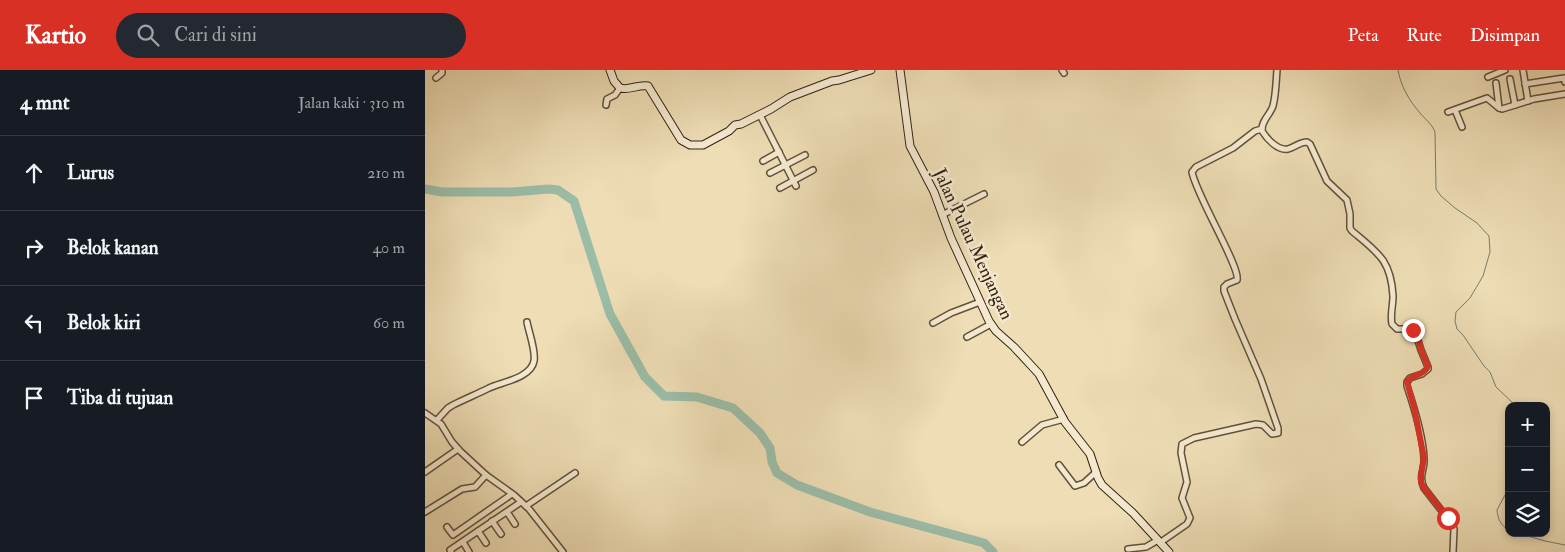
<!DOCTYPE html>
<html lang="id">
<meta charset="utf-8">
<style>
body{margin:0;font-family:"IM FELL Double Pica",serif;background:#242831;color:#f1f3f6}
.controls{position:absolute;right:15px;bottom:15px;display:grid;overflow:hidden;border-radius:10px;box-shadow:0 2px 8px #0003}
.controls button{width:45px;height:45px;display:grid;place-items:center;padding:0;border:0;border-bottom:1px solid #363941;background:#171b24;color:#f1f3f6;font:25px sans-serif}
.stop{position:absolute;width:15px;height:15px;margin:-11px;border:4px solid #d93025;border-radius:50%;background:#fff}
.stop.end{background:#d93025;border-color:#fff;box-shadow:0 1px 5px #0008}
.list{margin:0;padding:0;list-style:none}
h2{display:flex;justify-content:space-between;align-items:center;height:65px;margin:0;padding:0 20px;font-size:21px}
h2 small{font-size:16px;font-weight:400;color:#9ea1a6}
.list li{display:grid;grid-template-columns:32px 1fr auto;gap:15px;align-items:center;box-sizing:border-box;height:75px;padding:0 20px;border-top:1px solid #363941}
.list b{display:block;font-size:19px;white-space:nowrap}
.list em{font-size:16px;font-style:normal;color:#9ea1a6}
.icon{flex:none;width:28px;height:28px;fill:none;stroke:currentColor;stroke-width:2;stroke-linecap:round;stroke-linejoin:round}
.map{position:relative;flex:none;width:1140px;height:482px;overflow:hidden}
header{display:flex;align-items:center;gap:30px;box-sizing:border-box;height:70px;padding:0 25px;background:#d93025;color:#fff}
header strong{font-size:24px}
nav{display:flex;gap:28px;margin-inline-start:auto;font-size:18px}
.search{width:350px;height:45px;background:#242831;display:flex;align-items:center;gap:12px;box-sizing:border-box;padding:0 18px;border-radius:28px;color:#9ea1a6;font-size:19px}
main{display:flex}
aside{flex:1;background:#171b24}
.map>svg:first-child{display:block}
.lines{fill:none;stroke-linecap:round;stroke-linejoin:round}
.stream{stroke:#727f6c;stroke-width:1}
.river{stroke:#9bbda8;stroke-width:9}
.street-casing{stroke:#62513b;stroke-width:8}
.secondary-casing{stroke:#342212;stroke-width:9}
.street{stroke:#f4e9cf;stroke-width:5}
.secondary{stroke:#f4e9cf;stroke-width:7}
.route{stroke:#d93025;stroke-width:6}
.labels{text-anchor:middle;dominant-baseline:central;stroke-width:5;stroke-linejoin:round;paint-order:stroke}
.street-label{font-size:18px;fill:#342212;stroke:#f4e9cf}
</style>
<header>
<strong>Kartio</strong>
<div class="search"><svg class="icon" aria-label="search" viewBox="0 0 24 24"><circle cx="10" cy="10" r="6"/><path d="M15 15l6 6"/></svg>Cari di sini</div>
<nav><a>Peta</a><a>Rute</a><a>Disimpan</a></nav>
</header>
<main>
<aside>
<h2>4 mnt<small>Jalan kaki · 310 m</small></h2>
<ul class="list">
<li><svg class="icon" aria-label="ahead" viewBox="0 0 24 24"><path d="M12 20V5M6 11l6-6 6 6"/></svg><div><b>Lurus</b></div><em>210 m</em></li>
<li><svg class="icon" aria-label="right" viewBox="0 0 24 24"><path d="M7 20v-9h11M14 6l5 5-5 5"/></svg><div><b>Belok kanan</b></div><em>40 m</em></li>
<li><svg class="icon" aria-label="left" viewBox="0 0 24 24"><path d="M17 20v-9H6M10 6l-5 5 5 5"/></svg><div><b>Belok kiri</b></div><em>60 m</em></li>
<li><svg class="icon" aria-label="arrive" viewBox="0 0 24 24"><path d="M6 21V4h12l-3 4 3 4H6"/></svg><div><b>Tiba di tujuan</b></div></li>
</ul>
</aside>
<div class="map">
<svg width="1140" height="482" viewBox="0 0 1140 482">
<rect width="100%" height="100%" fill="#eeddb5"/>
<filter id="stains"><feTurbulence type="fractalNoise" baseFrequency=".004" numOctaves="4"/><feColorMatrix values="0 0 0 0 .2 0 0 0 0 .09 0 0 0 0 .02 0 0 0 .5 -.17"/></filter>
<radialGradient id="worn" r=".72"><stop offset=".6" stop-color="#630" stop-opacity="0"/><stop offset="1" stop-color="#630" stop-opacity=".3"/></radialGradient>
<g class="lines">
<g class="stream">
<path d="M 973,0 C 976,17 984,30 995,43 C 1001,50 1007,54 1010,62 L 1011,119 L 1016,126 L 1030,138 L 1052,153 L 1064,166 L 1065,182 L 1058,206 L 1045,228 L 1031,242 L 1030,251 L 1032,259 L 1038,265 L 1059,296 L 1065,302 L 1071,317 L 1091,336"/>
<path d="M 1084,423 L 1080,425 L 1072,440 C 1073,450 1076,455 1084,461"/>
<path d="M 1092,463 L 1120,471 L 1140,475"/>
</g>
<path class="river" d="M 0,119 L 17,122 L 87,122 L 124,119 L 133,120 L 149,131 L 185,244 L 220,307 L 239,326 L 272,327 L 308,338 L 335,363 L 345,378 L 347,392 L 352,403 L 372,415 L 445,442 L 559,473 L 568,482"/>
<g class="street-casing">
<g id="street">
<path d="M 637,0 L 639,3"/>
<path d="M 852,0 C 851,12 851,24 848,36 C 845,45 836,51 837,61 C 842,69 853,81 863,79 C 870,77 875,72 882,72 L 885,74 L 902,111 L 922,130 L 925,144 L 925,158 L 927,161 C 953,183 966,190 968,226 C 968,236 965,245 967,254 L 972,259 L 985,259 L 990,261 L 996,280 L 1003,297 L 1003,299 L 997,304 L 985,308 L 982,312 L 982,316 C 989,337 998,366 999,388 C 1000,400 993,405 999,418 L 1027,454 L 1029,459 L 1028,482"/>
<path d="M 1098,0 L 1103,31"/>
<path d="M 1063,7 L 1080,0"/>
<path d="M 11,8 L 17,3 L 17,0"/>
<path d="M 1085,9 L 1090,35 L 1109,29 L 1140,24"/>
<path d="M 1071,13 L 1074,38 L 1077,39 L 1090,35"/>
<path d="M 1100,14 L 1139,8 L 1140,12"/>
<path d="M 181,35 L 182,29 L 190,25 L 195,18"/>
<path d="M 1030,40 L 1037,57"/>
<path d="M 1023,42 L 1062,28 L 1074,38"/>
<path d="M 335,45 L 371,116"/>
<path d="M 338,91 L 354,82"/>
<path d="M 345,103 L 380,85"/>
<path d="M 355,118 L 388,100"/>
<path d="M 517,145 L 559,124"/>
<path d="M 508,253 L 526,243 L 555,232"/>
<path d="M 542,267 L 566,254"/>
<path d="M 0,343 L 16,354 L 27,372 L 35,381 L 61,405 L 89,425 L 104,439 L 138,482"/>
<path d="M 12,350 L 23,338 L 28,335 C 40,329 52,324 64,318 C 77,312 106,308 109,291 C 111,281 104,263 102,252"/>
<path d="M 597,372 L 617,355 L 639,349"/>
<path d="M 634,395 L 650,416 L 659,413 L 671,402"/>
<path d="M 0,402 L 33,379"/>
<path d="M 101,436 L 150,403"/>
<path d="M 0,442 L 37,419 L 50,417 L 61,405"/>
<path d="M 82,442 L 90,454"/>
<path d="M 67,451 L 76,464"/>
<path d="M 22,457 L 28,465 L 87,424"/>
<path d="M 53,461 L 61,473"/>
<path d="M 38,472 L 44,482"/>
<path d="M 736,472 L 762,454 L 765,448 L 757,428 L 762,412 L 756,383 L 757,374 L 769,368 L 831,354 L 838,355 L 847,364 L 853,363 L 853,358 L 836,309 L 810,249 L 799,221 L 799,217 L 802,214 L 812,210 C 816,198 771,125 767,102 L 771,97 L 808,78 L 830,61 L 837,59"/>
<path d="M 703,479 L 721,477 L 733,470"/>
<path d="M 26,482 L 25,480 L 96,432"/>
</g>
</g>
<g class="secondary-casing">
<g id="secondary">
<path d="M 185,0 L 189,11 L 195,18 C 204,21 213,14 223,16 L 256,70 L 265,75 L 278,75 L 304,61 L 310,55 L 316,54 L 346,39 L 365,27 L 407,11 L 414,10 L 446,0"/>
<path d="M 475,0 L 485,76 L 509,122 L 526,168 L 564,251 L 571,261 L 589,277 L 614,304 L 640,352 L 665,384 L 673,408 L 677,415 L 708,443 L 744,482"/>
</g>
</g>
<use href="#street" class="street"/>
<use href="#secondary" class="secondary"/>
</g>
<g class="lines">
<path class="route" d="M 988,260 L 992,263 L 996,280 L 1003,296 C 999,307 987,303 982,312 L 989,337 L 999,388 L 996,405 L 996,412 L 999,418 L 1023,448"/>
</g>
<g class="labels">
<g class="street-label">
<text transform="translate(548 174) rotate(65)">Jalan Pulau Menjangan</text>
</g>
</g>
<rect width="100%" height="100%" filter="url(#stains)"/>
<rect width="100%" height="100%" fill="url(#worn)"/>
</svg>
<div class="controls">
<button>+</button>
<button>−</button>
<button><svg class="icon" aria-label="layers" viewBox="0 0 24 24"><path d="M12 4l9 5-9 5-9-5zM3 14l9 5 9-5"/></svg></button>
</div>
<div class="stop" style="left:1023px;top:448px"></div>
<div class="stop end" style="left:988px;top:260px"></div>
</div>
</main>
